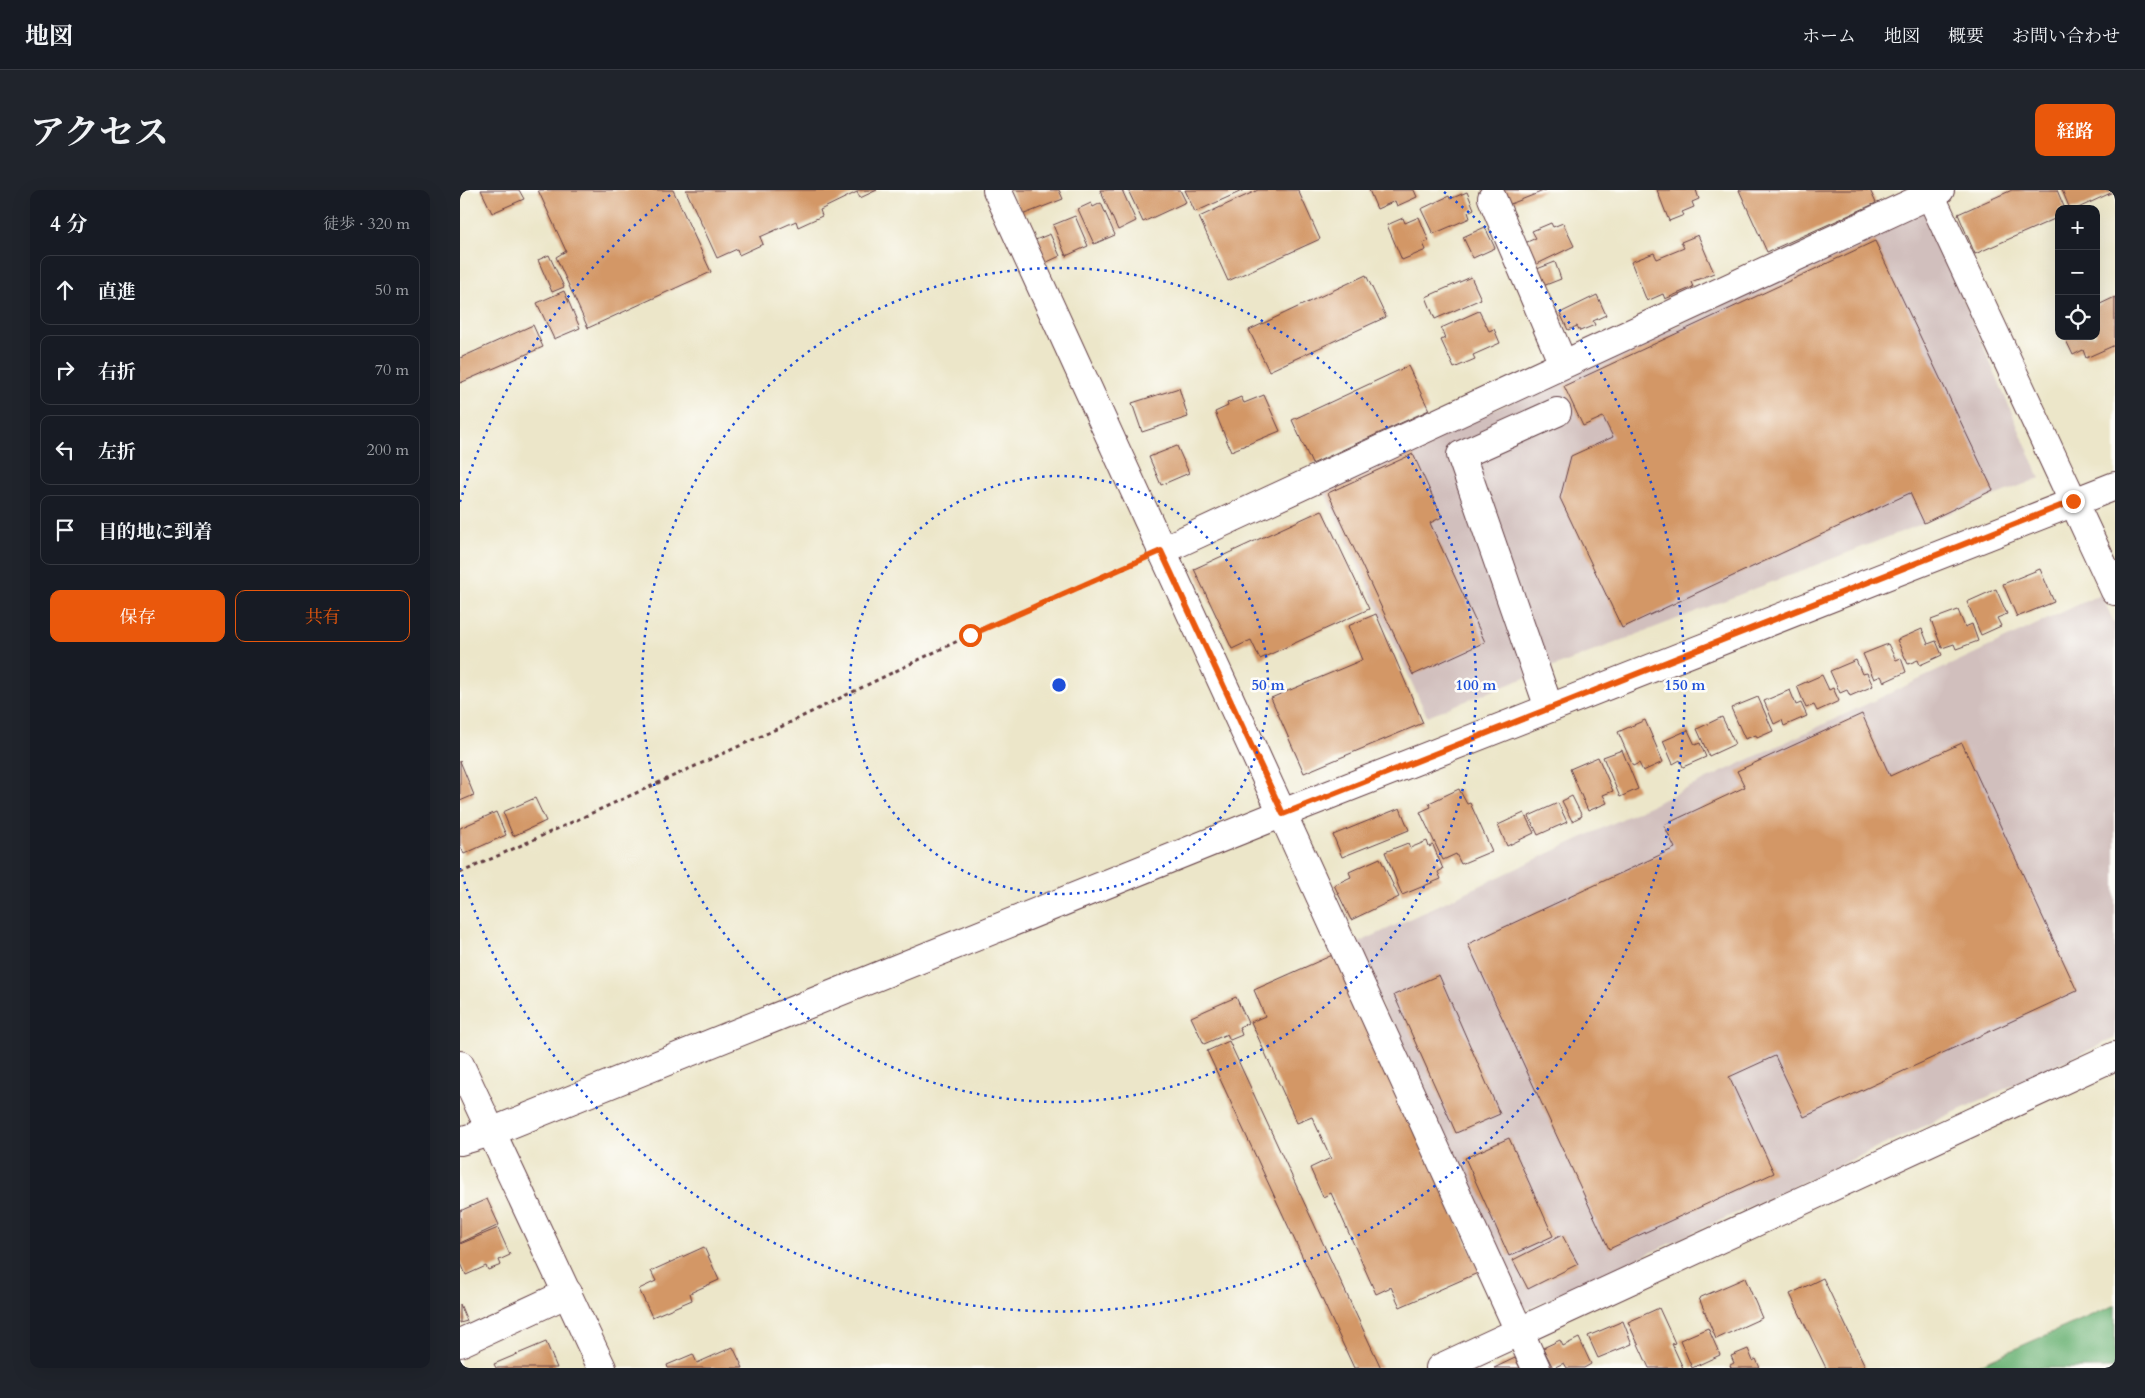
<!DOCTYPE html>
<html lang="ja">
<meta charset="utf-8">
<style>
body{margin:0;font-family:Cardo,"Noto Serif JP",serif;background:#20242c;color:#f1f3f6}
.controls{position:absolute;right:15px;top:15px;display:grid;overflow:hidden;border-radius:10px;box-shadow:0 5px 20px #0002}
.controls button{width:45px;height:45px;display:grid;place-items:center;padding:0;border:0;border-bottom:1px solid #363941;background:#171b24;color:#f1f3f6;font:25px sans-serif}
.stop{position:absolute;width:15px;height:15px;margin:-11px;border:4px solid #ea580c;border-radius:50%;background:#fff}
.stop.end{background:#ea580c;border-color:#fff;box-shadow:0 1px 5px #0008}
.list{margin:0;padding:0;list-style:none}
h2{display:flex;justify-content:space-between;align-items:center;height:65px;margin:0;padding:0 20px;font-size:21px}
h2 small{font-size:16px;font-weight:400;color:#9ea1a6}
.list li{display:grid;grid-template-columns:32px 1fr auto;gap:15px;align-items:center;box-sizing:border-box;height:70px;margin:0 10px 10px;padding:0 10px;border:1px solid #363941;border-radius:10px}
.list b{display:block;font-size:19px;white-space:nowrap}
.list em{font-size:16px;font-style:normal;color:#9ea1a6}
.actions{display:flex;gap:10px;padding:15px 20px}
.actions a{flex:1;padding:11px 0;border:1px solid #ea580c;border-radius:10px;text-align:center;font-size:18px;color:#ea580c}
.actions .main{background:#ea580c;color:#fff}
.icon{flex:none;width:28px;height:28px;fill:none;stroke:currentColor;stroke-width:2;stroke-linecap:round;stroke-linejoin:round}
.map{position:relative;flex:none;width:1655px;height:1178px;overflow:hidden;border-radius:10px}
header{display:flex;align-items:center;gap:30px;box-sizing:border-box;height:70px;padding:0 25px;background:#171b24;border-bottom:1px solid #363941}
header strong{font-size:24px}
nav{display:flex;gap:28px;margin-inline-start:auto;font-size:18px}
.intro{display:flex;align-items:center;justify-content:space-between;box-sizing:border-box;height:120px;padding:0 30px}
h1{margin:0;font-size:35px}
.button{padding:12px 22px;border-radius:10px;background:#ea580c;color:#fff;font-size:18px;font-weight:700}
main{display:flex;gap:30px;padding:0 30px}
aside{flex:1;background:#171b24;border-radius:10px;box-shadow:0 5px 20px #0002}
.map>svg:first-child{display:block}
.industrial{fill:#d1bfbd}
.forest{fill:#6fb579;stroke:#5c6a52}
.building{fill:#d39766}
.lines{fill:none;stroke-linecap:round;stroke-linejoin:round}
.minor-casing{stroke:#623d43;stroke-width:30}
.path{stroke:#623d43;stroke-width:3;stroke-dasharray:4 4;stroke-linecap:butt}
.minor{stroke:#fff;stroke-width:28}
.route{stroke:#ea580c;stroke-width:6}
.ring{fill:none;stroke:#1d4ed8;stroke-width:2.5;stroke-dasharray:2.5 5}
.centre{fill:#1d4ed8;stroke:#fdfcf7;stroke-width:2.5}
.ring-label{font-size:15px;text-anchor:middle;font-weight:bold;fill:#1d4ed8;stroke:#fdfcf7;stroke-width:5;stroke-linejoin:round;paint-order:stroke}
</style>
<header>
<strong>地図</strong>
<nav><a>ホーム</a><a>地図</a><a>概要</a><a>お問い合わせ</a></nav>
</header>
<div class="intro"><h1>アクセス</h1><a class="button">経路</a></div>
<main>
<aside>
<h2>4 分<small>徒歩 · 320 m</small></h2>
<ul class="list">
<li><svg class="icon" aria-label="ahead" viewBox="0 0 24 24"><path d="M12 20V5M6 11l6-6 6 6"/></svg><div><b>直進</b></div><em>50 m</em></li>
<li><svg class="icon" aria-label="right" viewBox="0 0 24 24"><path d="M7 20v-9h11M14 6l5 5-5 5"/></svg><div><b>右折</b></div><em>70 m</em></li>
<li><svg class="icon" aria-label="left" viewBox="0 0 24 24"><path d="M17 20v-9H6M10 6l-5 5 5 5"/></svg><div><b>左折</b></div><em>200 m</em></li>
<li><svg class="icon" aria-label="arrive" viewBox="0 0 24 24"><path d="M6 21V4h12l-3 4 3 4H6"/></svg><div><b>目的地に到着</b></div></li>
</ul>
<div class="actions"><a class="main">保存</a><a>共有</a></div>
</aside>
<div class="map">
<svg width="1655" height="1178" viewBox="0 0 1655 1178">
<rect width="100%" height="100%" fill="#fdfcf7"/>
<filter id="ink" filterUnits="userSpaceOnUse"><feTurbulence type="fractalNoise" baseFrequency=".02" numOctaves="2"/><feDisplacementMap in="SourceGraphic" scale="10" xChannelSelector="R" yChannelSelector="G"/><feConvolveMatrix kernelMatrix="1 2 1 2 8 2 1 2 1" color-interpolation-filters="sRGB"/></filter>
<filter id="wash" filterUnits="userSpaceOnUse"><feTurbulence type="fractalNoise" baseFrequency=".0096" numOctaves="4" result="noise"/><feDisplacementMap in="SourceGraphic" scale="20" xChannelSelector="R" yChannelSelector="G"/><feGaussianBlur stdDeviation="1.12" result="paint"/><feColorMatrix in="noise" values="0 0 0 0 0 0 0 0 0 0 0 0 0 0 0 0 0 1.4 0 .05"/><feComposite in="paint" operator="in"/></filter>
<g filter="url(#wash)">
<rect width="100%" height="100%" fill="#ece6c9"/>
<g class="industrial">
<path d="M 1465,21 L 1580,288 L 967,526 L 863,299 Z"/>
<path d="M 1641,404 L 1655,435 L 1655,848 L 1068,1119 L 1059,1114 L 896,761 L 900,752 Z"/>
</g>
<path class="forest" d="M 1655,1115 L 1655,1178 L 1511,1178 Z"/>
<g id="blocks">
<g class="building">
<path d="M 21,0 L 59,0 L 64,9 L 32,23 Z"/>
<path d="M 78,0 L 213,0 L 251,82 L 128,138 L 96,67 L 106,61 Z"/>
<path d="M 226,0 L 417,0 L 400,8 L 397,2 L 360,20 L 362,26 L 338,37 L 336,31 L 300,47 L 303,54 L 279,65 L 277,59 L 257,68 Z"/>
<path d="M 551,0 L 599,0 L 603,9 L 562,25 Z"/>
<path d="M 640,0 L 662,0 L 676,31 L 658,40 Z"/>
<path d="M 668,0 L 720,0 L 726,12 L 683,32 Z"/>
<path d="M 725,0 L 784,0 L 735,22 Z"/>
<path d="M 798,0 L 838,0 L 860,49 L 768,91 L 739,27 Z"/>
<path d="M 909,0 L 954,0 L 957,7 L 937,16 L 935,11 L 917,19 Z"/>
<path d="M 1042,0 L 1086,0 L 1048,15 Z"/>
<path d="M 1197,0 L 1236,0 L 1239,9 L 1232,12 L 1234,17 L 1222,22 L 1224,25 L 1209,31 Z"/>
<path d="M 1279,0 L 1410,0 L 1416,13 L 1307,62 Z"/>
<path d="M 1552,0 L 1597,0 L 1605,19 L 1599,19 L 1599,27 L 1515,64 L 1498,24 Z"/>
<path d="M 1602,0 L 1655,0 L 1655,1 L 1616,19 L 1610,19 Z"/>
<path d="M 1007,2 L 1014,19 L 1008,22 L 1010,28 L 973,44 L 961,19 L 989,6 L 990,9 Z"/>
<path d="M 631,13 L 633,17 L 641,13 L 655,45 L 634,54 L 618,19 Z"/>
<path d="M 615,26 L 628,56 L 606,66 L 593,35 Z"/>
<path d="M 959,27 L 969,51 L 963,53 L 966,60 L 942,70 L 927,35 L 943,28 L 945,33 Z"/>
<path d="M 1091,33 L 1093,37 L 1103,33 L 1114,56 L 1075,75 L 1065,53 L 1076,48 L 1072,41 Z"/>
<path d="M 1025,37 L 1035,58 L 1013,68 L 1003,47 Z"/>
<path d="M 590,44 L 600,66 L 583,74 L 573,51 Z"/>
<path d="M 1238,45 L 1254,83 L 1231,92 L 1233,97 L 1205,109 L 1203,104 L 1187,111 L 1171,72 L 1194,63 L 1197,69 L 1224,58 L 1221,52 Z"/>
<path d="M 1415,51 L 1533,300 L 1464,333 L 1450,303 L 1162,438 L 1100,308 L 1111,266 L 1153,247 L 1143,227 L 1123,236 L 1104,196 Z"/>
<path d="M 89,65 L 104,97 L 92,102 L 78,70 Z"/>
<path d="M 1095,72 L 1101,89 L 1083,96 L 1077,79 Z"/>
<path d="M 906,85 L 926,127 L 809,181 L 789,140 Z"/>
<path d="M 1011,87 L 1021,109 L 975,129 L 966,107 Z"/>
<path d="M 104,101 L 120,138 L 94,149 L 77,113 Z"/>
<path d="M 1137,105 L 1146,125 L 1133,131 L 1135,135 L 1120,141 L 1117,136 L 1108,140 L 1100,123 Z"/>
<path d="M 1655,107 L 1655,155 L 1626,168 L 1623,160 L 1613,165 L 1604,146 L 1636,146 L 1636,116 Z"/>
<path d="M 1019,121 L 1029,141 L 1034,139 L 1040,153 L 1013,165 L 1015,169 L 994,178 L 981,150 L 985,148 L 981,138 Z"/>
<path d="M 73,135 L 83,157 L 0,193 L 0,168 Z"/>
<path d="M 948,176 L 969,220 L 852,274 L 832,230 Z"/>
<path d="M 719,198 L 728,227 L 682,242 L 672,213 Z"/>
<path d="M 804,205 L 820,241 L 771,261 L 755,222 L 768,216 L 767,213 L 781,207 L 784,213 Z"/>
<path d="M 717,256 L 729,283 L 701,295 L 689,267 Z"/>
<path d="M 953,264 L 982,327 L 970,333 L 1025,452 L 953,485 L 868,303 Z"/>
<path d="M 862,320 L 909,419 L 800,469 L 791,450 L 772,459 L 734,379 Z"/>
<path d="M 1580,379 L 1594,412 L 1557,427 L 1543,394 Z"/>
<path d="M 1536,399 L 1547,424 L 1537,428 L 1541,436 L 1521,445 L 1507,412 Z"/>
<path d="M 1498,420 L 1505,437 L 1512,434 L 1518,451 L 1496,459 L 1494,454 L 1482,458 L 1471,430 Z"/>
<path d="M 916,424 L 963,533 L 844,583 L 811,508 L 902,470 L 888,436 Z"/>
<path d="M 1462,439 L 1468,454 L 1476,451 L 1482,465 L 1460,475 L 1458,470 L 1448,474 L 1437,450 Z"/>
<path d="M 1428,454 L 1436,470 L 1441,468 L 1446,482 L 1424,492 L 1421,486 L 1414,489 L 1403,464 Z"/>
<path d="M 1396,470 L 1402,484 L 1407,483 L 1413,496 L 1390,506 L 1387,500 L 1380,503 L 1370,481 Z"/>
<path d="M 1362,485 L 1369,500 L 1373,498 L 1379,511 L 1357,521 L 1354,515 L 1346,518 L 1337,496 Z"/>
<path d="M 1330,500 L 1336,515 L 1341,513 L 1347,526 L 1324,536 L 1322,530 L 1314,534 L 1304,511 Z"/>
<path d="M 1298,507 L 1313,541 L 1297,548 L 1296,545 L 1285,549 L 1271,518 Z"/>
<path d="M 1402,524 L 1430,586 L 1502,553 L 1617,801 L 1344,927 L 1315,866 L 1269,887 L 1314,983 L 1149,1059 L 1008,754 L 1215,658 L 1204,635 L 1285,597 L 1277,581 Z"/>
<path d="M 1262,527 L 1275,554 L 1249,566 L 1237,539 Z"/>
<path d="M 1185,530 L 1203,572 L 1183,581 L 1179,573 L 1173,576 L 1158,542 Z"/>
<path d="M 1228,540 L 1235,555 L 1240,553 L 1246,567 L 1223,577 L 1220,570 L 1213,574 L 1203,551 Z"/>
<path d="M 1162,560 L 1178,599 L 1160,607 L 1143,567 Z"/>
<path d="M 1138,567 L 1153,601 L 1143,605 L 1147,613 L 1128,621 L 1110,579 Z"/>
<path d="M 0,571 L 14,605 L 0,611 Z"/>
<path d="M 999,599 L 1007,614 L 1010,613 L 1032,661 L 1001,674 L 996,664 L 983,670 L 960,622 L 971,617 L 969,613 Z"/>
<path d="M 1112,606 L 1122,626 L 1112,631 L 1102,611 Z"/>
<path d="M 75,608 L 86,631 L 53,646 L 43,622 Z"/>
<path d="M 1098,613 L 1107,632 L 1078,645 L 1069,626 Z"/>
<path d="M 940,618 L 949,640 L 882,667 L 873,645 Z"/>
<path d="M 36,622 L 46,645 L 4,664 L 0,655 L 0,638 Z"/>
<path d="M 1064,623 L 1074,643 L 1047,656 L 1038,635 Z"/>
<path d="M 967,651 L 969,657 L 973,655 L 983,679 L 978,682 L 981,689 L 942,705 L 925,662 L 948,653 L 950,658 Z"/>
<path d="M 920,668 L 939,707 L 891,730 L 874,695 L 891,687 L 889,682 Z"/>
<path d="M 877,763 L 1020,1082 L 940,1117 L 931,1097 L 916,1104 L 871,1003 L 863,1007 L 850,978 L 871,968 L 852,927 L 837,933 L 791,832 L 805,826 L 794,800 Z"/>
<path d="M 979,785 L 1040,924 L 996,943 L 934,805 Z"/>
<path d="M 776,807 L 788,833 L 779,837 L 782,845 L 770,850 L 767,844 L 744,854 L 731,827 Z"/>
<path d="M 769,851 L 921,1178 L 894,1178 L 747,861 Z"/>
<path d="M 1049,948 L 1093,1046 L 1049,1066 L 1005,968 Z"/>
<path d="M 27,1009 L 39,1035 L 0,1053 L 0,1021 Z"/>
<path d="M 38,1038 L 50,1065 L 39,1070 L 41,1075 L 28,1080 L 26,1076 L 6,1085 L 0,1071 L 0,1054 Z"/>
<path d="M 1102,1045 L 1118,1074 L 1068,1099 L 1053,1070 Z"/>
<path d="M 244,1057 L 259,1090 L 230,1103 L 232,1110 L 192,1127 L 179,1099 L 196,1091 L 191,1081 Z"/>
<path d="M 1285,1088 L 1302,1128 L 1256,1149 L 1239,1108 Z"/>
<path d="M 1363,1088 L 1406,1178 L 1366,1178 L 1330,1104 Z"/>
<path d="M 0,1114 L 7,1131 L 0,1133 Z"/>
<path d="M 1199,1118 L 1215,1153 L 1212,1154 L 1223,1178 L 1189,1178 L 1168,1132 Z"/>
<path d="M 1163,1131 L 1172,1154 L 1138,1168 L 1128,1146 Z"/>
<path d="M 1248,1138 L 1260,1165 L 1232,1178 L 1220,1150 Z"/>
<path d="M 1119,1148 L 1131,1174 L 1124,1178 L 1107,1178 L 1104,1173 L 1093,1178 L 1083,1158 L 1100,1150 L 1103,1156 Z"/>
<path d="M 86,1152 L 97,1178 L 36,1178 L 34,1174 Z"/>
<path d="M 273,1157 L 283,1178 L 208,1178 L 207,1175 L 233,1164 L 237,1173 Z"/>
<path d="M 1288,1159 L 1293,1171 L 1296,1169 L 1300,1178 L 1271,1178 L 1270,1175 L 1274,1173 L 1271,1166 Z"/>
<path d="M 1055,1168 L 1060,1178 L 1034,1178 Z"/>
</g>
</g>
</g>
<g filter="url(#ink)">
<use href="#blocks" fill-opacity="0" stroke="#623d43" stroke-width="1"/>
<g class="lines">
<g class="minor-casing">
<g id="minor">
<path d="M 537,0 L 1076,1178"/>
<path d="M 1468,0 L 1655,401"/>
<path d="M 1032,8 L 1103,174"/>
<path d="M 701,361 L 1480,0"/>
<path d="M 1089,518 L 1001,265 L 1097,222"/>
<path d="M 0,875 L 142,1178"/>
<path d="M 0,951 L 31,942 L 823,623 L 1655,296"/>
<path d="M 0,1153 L 108,1103"/>
<path d="M 980,1178 L 1655,866"/>
</g>
</g>
<path class="path" d="M 0,683 L 308,543 L 510,445 L 676,372"/>
<use href="#minor" class="minor"/>
</g>
</g>
<g class="lines" filter="url(#ink)">
<path class="route" d="M 510,445 L 701,361 L 823,624 L 1613,311"/>
</g>
<g class="ring">
<circle cx="599" cy="495" r="209"/>
<circle cx="599" cy="495" r="417"/>
<path d="M0 312A626 626 0 0 1 214 2M984 2A626 626 0 1 1 0 678"/>
</g>
<circle cx="599" cy="495" r="8" class="centre"/>
<g class="ring-label">
<text x="808" y="500">50 m</text>
<text x="1016" y="500">100 m</text>
<text x="1225" y="500">150 m</text>
</g>
</svg>
<div class="controls">
<button>+</button>
<button>−</button>
<button><svg class="icon" aria-label="locate" viewBox="0 0 24 24"><circle cx="12" cy="12" r="6"/><path d="M12 2v4M12 18v4M2 12h4M18 12h4"/></svg></button>
</div>
<div class="stop" style="left:510px;top:445px"></div>
<div class="stop end" style="left:1613px;top:311px"></div>
</div>
</main>
